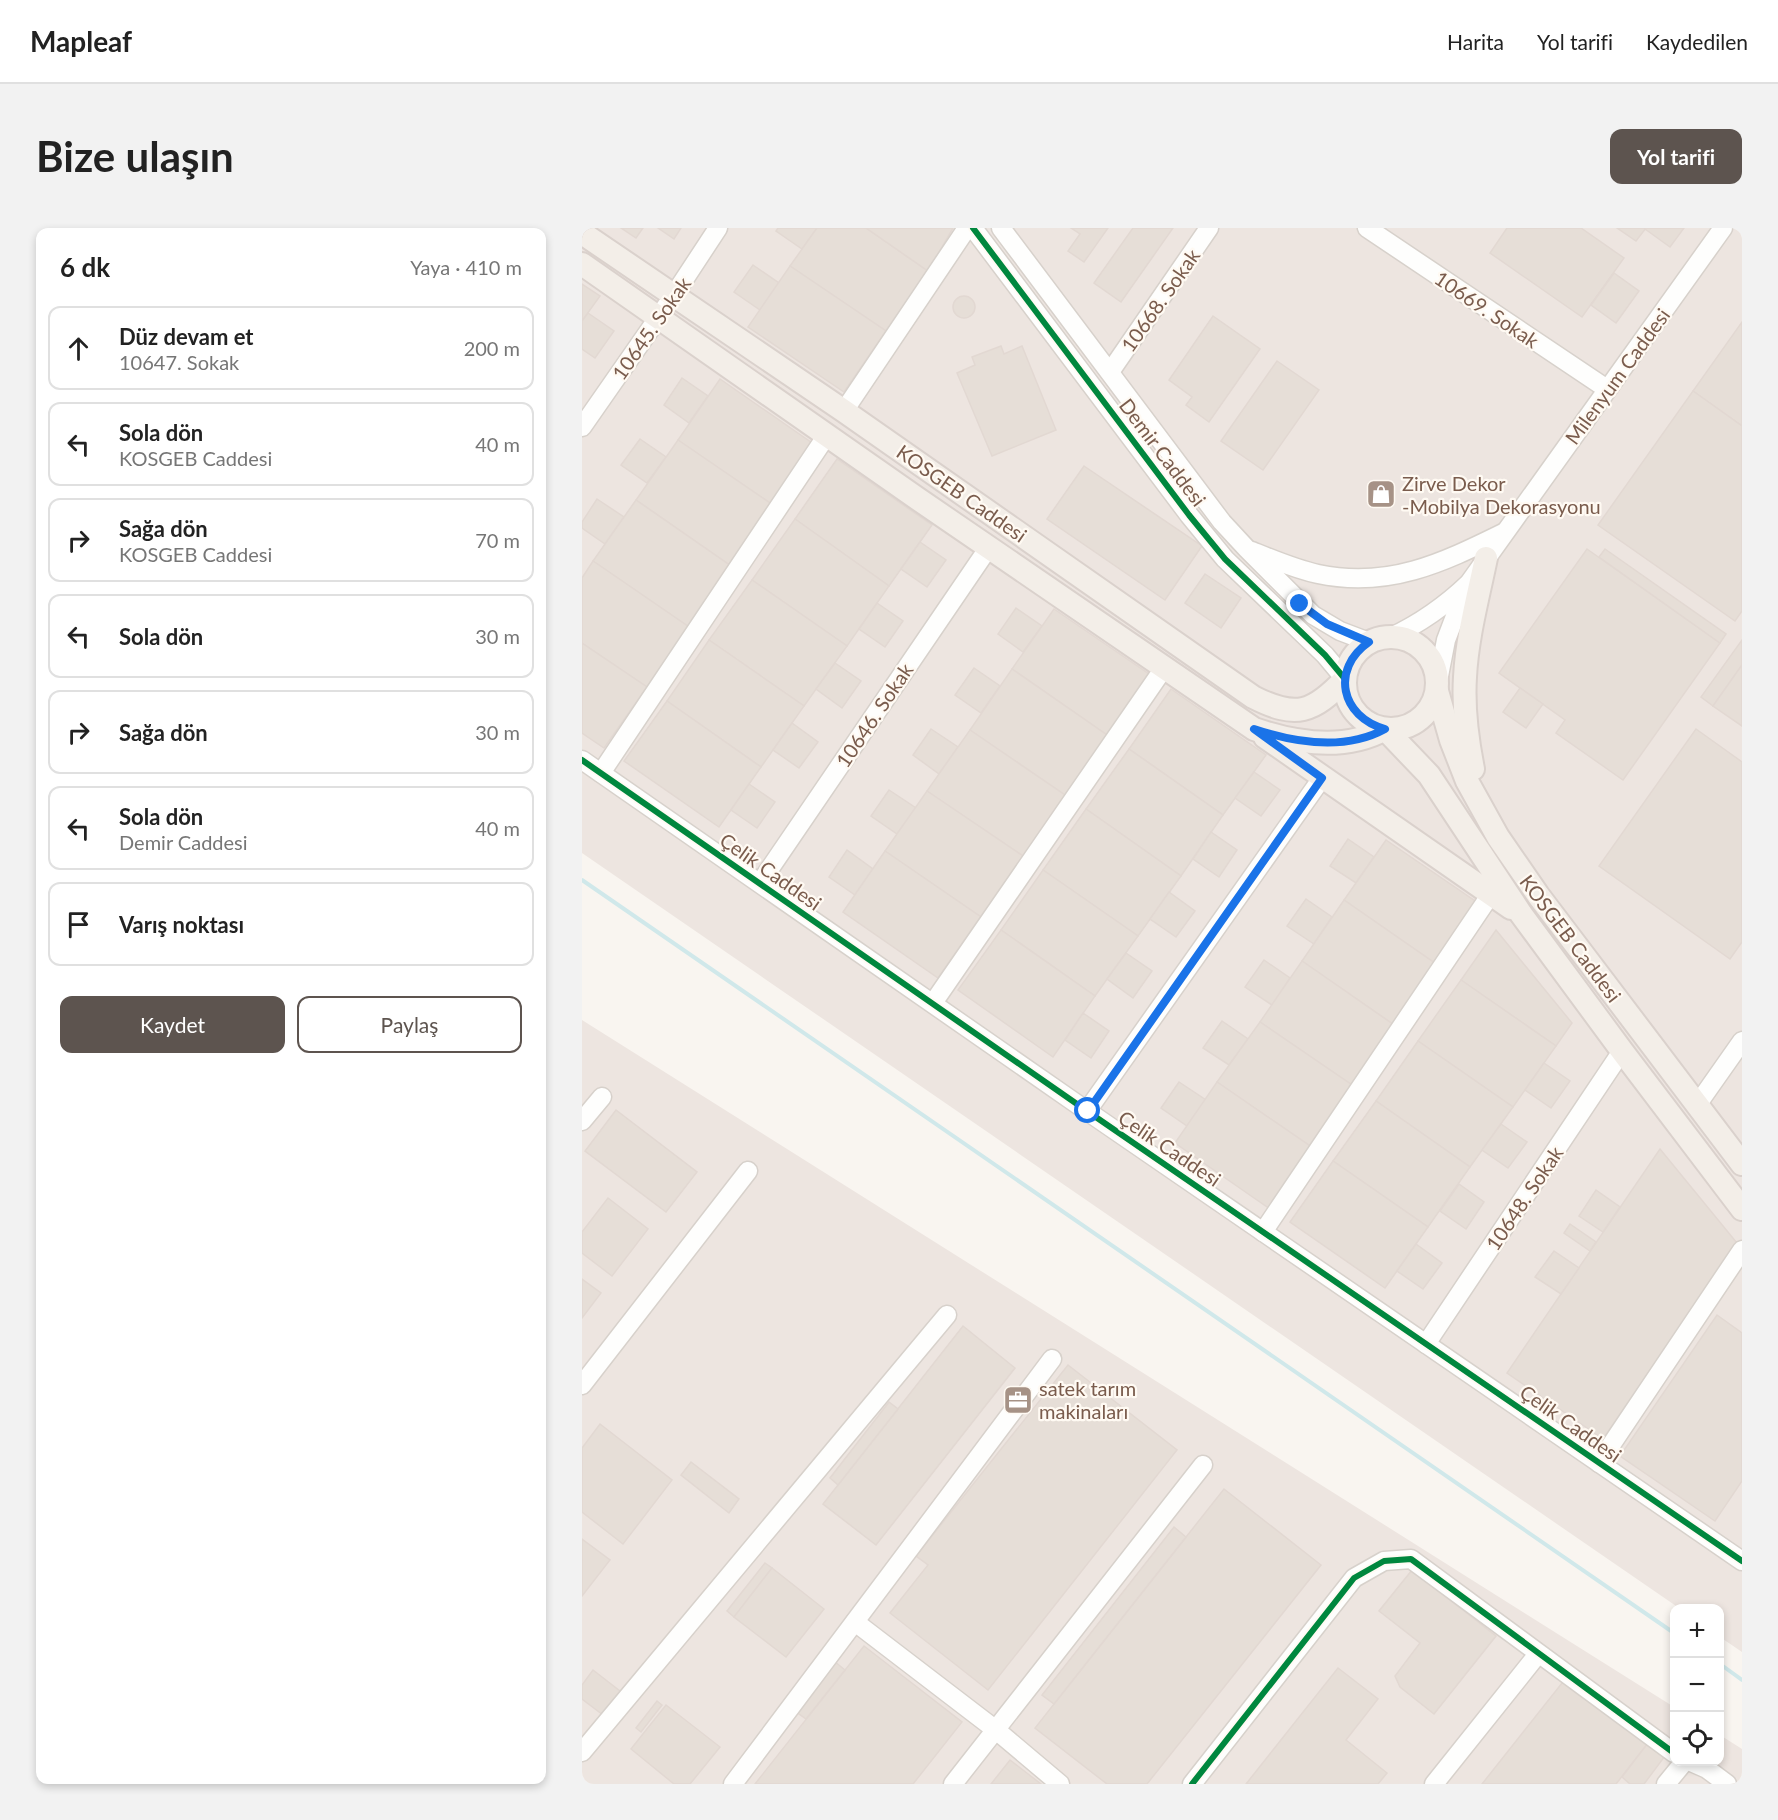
<!DOCTYPE html>
<html lang="tr">
<meta charset="utf-8">
<style>
body{margin:0;font-family:Lato,sans-serif;background:#f2f2f2;color:#222}
.controls{position:absolute;right:18px;bottom:18px;display:grid;overflow:hidden;border-radius:12px;box-shadow:0 3px 9px #0003}
.controls button{width:54px;height:54px;display:grid;place-items:center;padding:0;border:0;border-bottom:2px solid #e0e0e0;background:#fff;color:#222;font:30px sans-serif}
.stop{position:absolute;width:18px;height:18px;margin:-14px;border:4px solid #1a73e8;border-radius:50%;background:#fff}
.stop.end{background:#1a73e8;border-color:#fff;box-shadow:0 2px 6px #0008}
.list{margin:0;padding:0;list-style:none}
h2{display:flex;justify-content:space-between;align-items:center;height:78px;margin:0;padding:0 24px;font-size:26px}
h2 small{font-size:20px;font-weight:400;color:#767676}
.list li{display:grid;grid-template-columns:39px 1fr auto;gap:18px;align-items:center;box-sizing:border-box;height:84px;margin:0 12px 12px;padding:0 12px;border:2px solid #e0e0e0;border-radius:12px}
.list b{display:block;font-size:22px;white-space:nowrap}
.list p{margin:0;font-size:20px;white-space:nowrap;color:#767676}
.list em{font-size:20px;font-style:normal;color:#767676}
.actions{display:flex;gap:12px;padding:18px 24px}
.actions a{flex:1;padding:14px 0;border:2px solid #5d544f;border-radius:12px;text-align:center;font-size:21px;color:#5d544f}
.actions .main{background:#5d544f;color:#fff}
.icon{flex:none;width:33px;height:33px;fill:none;stroke:currentColor;stroke-width:2;stroke-linecap:round;stroke-linejoin:round}
.map{position:relative;flex:none;width:1160px;height:1556px;overflow:hidden;border-radius:12px}
header{display:flex;align-items:center;gap:36px;box-sizing:border-box;height:84px;padding:0 30px;background:#fff;border-bottom:2px solid #e0e0e0}
header strong{font-size:28px}
nav{display:flex;gap:33px;margin-inline-start:auto;font-size:21px}
.intro{display:flex;align-items:center;justify-content:space-between;box-sizing:border-box;height:144px;padding:0 36px}
h1{margin:0;font-size:42px}
.button{padding:15px 27px;border-radius:12px;background:#5d544f;color:#fff;font-size:21px;font-weight:700}
main{display:flex;gap:36px;padding:0 36px}
aside{flex:1;background:#fff;border-radius:12px;box-shadow:0 3px 9px #0003}
.map>svg:first-child{display:block}
.industrial{fill:#ede5e0}
.lines{fill:none;stroke-linecap:round;stroke-linejoin:round}
.stream{stroke:#d0e8ea;stroke-width:4}
.building{fill:#e6ded7;stroke:#e2d8d2;stroke-width:1.5}
.minor-casing{stroke:#d7d1cb;stroke-width:21}
.major-casing{stroke:#dad1cc;stroke-width:26}
.minor{stroke:#fefefd;stroke-width:18}
.major{stroke:#f3eee8;stroke-width:22}
.cycleway-casing{stroke:#fffaf3;stroke-width:10}
.cycleway{stroke:#00873e;stroke-width:6}
.route{stroke:#1a73e8;stroke-width:8}
.labels{text-anchor:middle;dominant-baseline:central;stroke-width:4.5;stroke-linejoin:round;paint-order:stroke}
.street-label{font-size:20px;fill:#7a5c4d;stroke:#fffaf3}
.poi-label{font-size:20px;fill:#7a5c4d;stroke:#fffaf3;text-anchor:start}
</style>
<header>
<strong>Mapleaf</strong>
<nav><a>Harita</a><a>Yol tarifi</a><a>Kaydedilen</a></nav>
</header>
<div class="intro"><h1>Bize ulaşın</h1><a class="button">Yol tarifi</a></div>
<main>
<aside>
<h2>6 dk<small>Yaya · 410 m</small></h2>
<ul class="list">
<li><svg class="icon" aria-label="ahead" viewBox="0 0 24 24"><path d="M12 20V5M6 11l6-6 6 6"/></svg><div><b>Düz devam et</b><p>10647. Sokak</p></div><em>200 m</em></li>
<li><svg class="icon" aria-label="left" viewBox="0 0 24 24"><path d="M17 20v-9H6M10 6l-5 5 5 5"/></svg><div><b>Sola dön</b><p>KOSGEB Caddesi</p></div><em>40 m</em></li>
<li><svg class="icon" aria-label="right" viewBox="0 0 24 24"><path d="M7 20v-9h11M14 6l5 5-5 5"/></svg><div><b>Sağa dön</b><p>KOSGEB Caddesi</p></div><em>70 m</em></li>
<li><svg class="icon" aria-label="left" viewBox="0 0 24 24"><path d="M17 20v-9H6M10 6l-5 5 5 5"/></svg><div><b>Sola dön</b></div><em>30 m</em></li>
<li><svg class="icon" aria-label="right" viewBox="0 0 24 24"><path d="M7 20v-9h11M14 6l5 5-5 5"/></svg><div><b>Sağa dön</b></div><em>30 m</em></li>
<li><svg class="icon" aria-label="left" viewBox="0 0 24 24"><path d="M17 20v-9H6M10 6l-5 5 5 5"/></svg><div><b>Sola dön</b><p>Demir Caddesi</p></div><em>40 m</em></li>
<li><svg class="icon" aria-label="arrive" viewBox="0 0 24 24"><path d="M6 21V4h12l-3 4 3 4H6"/></svg><div><b>Varış noktası</b></div></li>
</ul>
<div class="actions"><a class="main">Kaydet</a><a>Paylaş</a></div>
</aside>
<div class="map">
<svg width="1160" height="1556" viewBox="0 0 1160 1556">
<rect width="100%" height="100%" fill="#f9f5f0"/>
<g class="industrial">
<path d="M 0,0 L 1160,0 L 1160,1424 L 1138,1409 L 1138,1380 L 1097,1380 L 0,625 Z"/>
<path d="M 0,792 L 1092,1479 L 1092,1534 L 1138,1534 L 1138,1507 L 1160,1521 L 1160,1556 L 0,1556 Z"/>
</g>
<g class="lines">
<g class="stream">
<path d="M 0,652 L 1092,1405"/>
<path d="M 1138,1436 L 1160,1452"/>
</g>
</g>
<g class="building">
<path d="M 39,0 L 61,0 L 54,10 Z"/>
<path d="M 76,0 L 99,0 L 92,11 Z"/>
<path d="M 196,0 L 235,0 L 220,21 L 194,3 Z"/>
<path d="M 235,0 L 284,0 L 346,43 L 304,103 L 208,38 Z"/>
<path d="M 284,0 L 371,0 L 346,43 Z"/>
<path d="M 489,0 L 526,0 L 502,34 L 486,23 L 498,6 Z"/>
<path d="M 551,0 L 591,0 L 539,74 L 512,55 Z"/>
<path d="M 925,0 L 999,0 L 1042,30 L 1000,89 L 908,25 Z"/>
<path d="M 1035,0 L 1064,0 L 1054,13 Z"/>
<path d="M 1064,0 L 1102,0 L 1088,19 L 1063,1 Z"/>
<path d="M 171,37 L 197,55 L 178,82 L 152,64 Z"/>
<path d="M 208,38 L 304,103 L 262,164 L 166,99 Z"/>
<path d="M 1032,45 L 1057,63 L 1034,95 L 1009,77 Z"/>
<path d="M 0,56 L 18,68 L 0,93 Z"/>
<circle cx="382" cy="79" r="11"/>
<path d="M 6,85 L 32,103 L 13,130 L 0,121 L 0,93 Z"/>
<path d="M 631,88 L 678,121 L 627,194 L 604,177 L 610,169 L 587,152 Z"/>
<path d="M 1160,94 L 1160,198 L 1111,163 Z"/>
<path d="M 419,118 L 422,126 L 440,118 L 474,202 L 410,228 L 375,145 L 393,137 L 390,129 Z"/>
<path d="M 695,133 L 737,162 L 681,242 L 639,213 Z"/>
<path d="M 100,150 L 126,168 L 107,195 L 82,177 Z"/>
<path d="M 138,151 L 233,217 L 191,277 L 96,212 Z"/>
<path d="M 1111,163 L 1160,198 L 1160,383 L 1153,393 L 1016,297 Z"/>
<path d="M 58,211 L 84,229 L 65,255 L 39,237 Z"/>
<path d="M 96,212 L 191,277 L 149,338 L 54,272 Z"/>
<path d="M 255,231 L 350,297 L 307,358 L 213,291 Z"/>
<path d="M 502,238 L 620,318 L 583,372 L 465,291 Z"/>
<path d="M 15,271 L 42,289 L 23,316 L 0,300 L 0,294 Z"/>
<path d="M 54,272 L 149,338 L 107,399 L 11,333 Z"/>
<path d="M 213,291 L 307,358 L 265,418 L 170,352 Z"/>
<path d="M 338,314 L 364,332 L 345,359 L 319,341 Z"/>
<path d="M 1005,321 L 1138,415 L 1041,552 L 974,505 L 983,492 L 917,445 Z"/>
<path d="M 1023,321 L 1144,406 L 1138,415 L 1017,329 Z"/>
<path d="M 11,333 L 107,399 L 65,459 L 0,415 L 0,350 Z"/>
<path d="M 623,346 L 659,370 L 639,400 L 603,375 Z"/>
<path d="M 170,352 L 265,418 L 222,478 L 127,412 Z"/>
<path d="M 295,375 L 321,393 L 303,419 L 277,401 Z"/>
<path d="M 434,380 L 460,398 L 441,424 L 416,406 Z"/>
<path d="M 472,381 L 567,446 L 525,507 L 430,441 Z"/>
<path d="M 127,412 L 222,478 L 179,539 L 85,473 Z"/>
<path d="M 1160,412 L 1160,437 L 1131,478 L 1119,469 Z"/>
<path d="M 0,415 L 65,459 L 22,520 L 0,505 Z"/>
<path d="M 253,435 L 279,453 L 260,480 L 234,461 Z"/>
<path d="M 1160,437 L 1160,498 L 1131,478 Z"/>
<path d="M 392,440 L 418,458 L 399,485 L 373,467 Z"/>
<path d="M 430,441 L 525,507 L 483,567 L 388,502 Z"/>
<path d="M 938,460 L 961,476 L 944,500 L 921,484 Z"/>
<path d="M 589,461 L 684,527 L 641,587 L 547,521 Z"/>
<path d="M 85,473 L 179,539 L 137,599 L 42,533 Z"/>
<path d="M 210,495 L 236,514 L 217,540 L 191,522 Z"/>
<path d="M 349,501 L 376,519 L 357,546 L 331,527 Z"/>
<path d="M 1114,501 L 1160,534 L 1160,714 L 1148,731 L 1017,638 Z"/>
<path d="M 388,502 L 483,567 L 441,628 L 345,563 Z"/>
<path d="M 547,521 L 641,587 L 599,648 L 504,581 Z"/>
<path d="M 672,544 L 698,562 L 679,588 L 653,570 Z"/>
<path d="M 167,556 L 193,574 L 175,600 L 149,582 Z"/>
<path d="M 307,562 L 334,580 L 315,606 L 289,588 Z"/>
<path d="M 345,563 L 441,628 L 399,689 L 303,623 Z"/>
<path d="M 504,581 L 599,648 L 556,708 L 461,642 Z"/>
<path d="M 629,604 L 655,622 L 637,649 L 611,631 Z"/>
<path d="M 766,611 L 792,629 L 774,655 L 748,638 Z"/>
<path d="M 804,612 L 899,677 L 857,738 L 762,672 Z"/>
<path d="M 265,622 L 291,641 L 273,667 L 247,649 Z"/>
<path d="M 303,623 L 399,689 L 356,750 L 261,684 Z"/>
<path d="M 461,642 L 556,708 L 513,768 L 419,702 Z"/>
<path d="M 587,664 L 613,683 L 594,709 L 568,691 Z"/>
<path d="M 724,671 L 750,689 L 732,716 L 705,698 Z"/>
<path d="M 762,672 L 857,738 L 815,799 L 720,733 Z"/>
<path d="M 419,702 L 513,768 L 471,829 L 376,762 Z"/>
<path d="M 914,702 L 990,795 L 974,818 L 879,752 Z"/>
<path d="M 544,725 L 570,743 L 551,770 L 525,751 Z"/>
<path d="M 682,732 L 708,750 L 690,777 L 663,759 Z"/>
<path d="M 720,733 L 815,799 L 773,859 L 678,794 Z"/>
<path d="M 879,752 L 974,818 L 931,879 L 836,813 Z"/>
<path d="M 501,785 L 527,803 L 509,830 L 483,812 Z"/>
<path d="M 640,793 L 666,811 L 647,837 L 621,820 Z"/>
<path d="M 678,794 L 773,859 L 731,920 L 635,854 Z"/>
<path d="M 836,813 L 931,879 L 888,939 L 794,873 Z"/>
<path d="M 962,835 L 988,853 L 969,880 L 943,862 Z"/>
<path d="M 597,854 L 624,872 L 605,898 L 579,880 Z"/>
<path d="M 635,854 L 731,920 L 688,981 L 593,915 Z"/>
<path d="M 794,873 L 888,939 L 846,999 L 751,933 Z"/>
<path d="M 34,882 L 115,944 L 84,984 L 3,923 Z"/>
<path d="M 919,896 L 945,914 L 926,940 L 900,922 Z"/>
<path d="M 1078,921 L 1155,1015 L 1021,1211 L 925,1145 Z"/>
<path d="M 751,933 L 846,999 L 803,1060 L 708,994 Z"/>
<path d="M 877,956 L 902,974 L 884,1001 L 858,983 Z"/>
<path d="M 1014,962 L 1038,979 L 1021,1004 L 997,988 Z"/>
<path d="M 26,970 L 66,1001 L 30,1048 L 0,1025 L 0,1004 Z"/>
<path d="M 988,996 L 1014,1014 L 1008,1023 L 982,1005 Z"/>
<path d="M 834,1016 L 860,1035 L 841,1061 L 815,1043 Z"/>
<path d="M 972,1023 L 997,1040 L 979,1066 L 953,1049 Z"/>
<path d="M 0,1051 L 19,1065 L 0,1090 Z"/>
<path d="M 1135,1087 L 1160,1105 L 1160,1253 L 1133,1293 L 1038,1228 Z"/>
<path d="M 381,1098 L 433,1140 L 294,1317 L 241,1276 Z"/>
<path d="M 486,1137 L 595,1222 L 406,1462 L 308,1385 L 346,1337 L 334,1328 Z"/>
<path d="M 307,1174 L 316,1181 L 256,1257 L 248,1250 Z"/>
<path d="M 18,1196 L 90,1252 L 41,1316 L 0,1284 L 0,1220 Z"/>
<path d="M 109,1234 L 157,1271 L 147,1285 L 99,1247 Z"/>
<path d="M 642,1261 L 739,1337 L 565,1556 L 525,1556 L 453,1500 Z"/>
<path d="M 592,1299 L 604,1309 L 472,1476 L 460,1467 Z"/>
<path d="M 0,1311 L 28,1332 L 0,1368 Z"/>
<path d="M 183,1335 L 190,1340 L 152,1389 L 145,1383 Z"/>
<path d="M 190,1340 L 242,1381 L 204,1429 L 152,1389 Z"/>
<path d="M 830,1342 L 914,1408 L 852,1486 L 818,1459 L 813,1448 L 838,1415 L 797,1383 Z"/>
<path d="M 282,1418 L 380,1494 L 331,1556 L 173,1556 Z"/>
<path d="M 252,1433 L 263,1442 L 224,1491 L 213,1483 Z"/>
<path d="M 756,1440 L 796,1471 L 764,1512 L 805,1545 L 796,1556 L 664,1556 Z"/>
<path d="M 11,1442 L 43,1467 L 25,1490 L 0,1471 L 0,1457 Z"/>
<path d="M 984,1450 L 1066,1515 L 1034,1556 L 900,1556 Z"/>
<path d="M 75,1473 L 80,1477 L 59,1504 L 54,1500 Z"/>
<path d="M 84,1477 L 138,1519 L 108,1556 L 92,1556 L 49,1521 Z"/>
<path d="M 1066,1515 L 1083,1528 L 1062,1556 L 1048,1556 L 1040,1549 Z"/>
<path d="M 428,1532 L 459,1556 L 409,1556 Z"/>
</g>
<g class="lines">
<g class="minor-casing">
<g id="minor">
<path d="M 391,0 L 607,287 L 643,331 L 743,427 L 763,451"/>
<path d="M 419,0 L 640,294 L 665,321 L 731,387 L 758,403 L 787,414"/>
<path d="M 785,0 L 1025,161"/>
<path d="M 528,144 L 627,0"/>
<path d="M 262,183 L 385,0"/>
<path d="M 0,199 L 92,67 L 136,0"/>
<path d="M 670,323 C 692,332 713,341 736,346 C 806,361 860,335 921,305"/>
<path d="M 809,409 C 839,395 863,378 887,355 L 1141,0"/>
<path d="M 856,453 L 864,412 L 883,362"/>
<path d="M 0,532 L 505,883 L 1160,1333"/>
<path d="M 19,545 L 245,207"/>
<path d="M 178,655 L 407,319"/>
<path d="M 351,775 L 582,440"/>
<path d="M 1115,877 L 1160,813"/>
<path d="M 505,883 L 740,550"/>
<path d="M 0,893 L 20,869"/>
<path d="M 681,1004 L 909,666"/>
<path d="M 844,1116 L 1040,823"/>
<path d="M 0,1157 L 166,943"/>
<path d="M 1017,1235 L 1160,1022"/>
<path d="M 273,1394 L 414,1502 L 478,1556"/>
<path d="M 0,1524 L 365,1087"/>
<path d="M 1109,1534 L 1125,1541 L 1145,1556"/>
<path d="M 151,1556 L 470,1131"/>
<path d="M 371,1556 L 621,1237"/>
<path d="M 610,1556 L 772,1350 L 802,1333 L 829,1331 L 1092,1525"/>
<path d="M 852,1556 L 956,1426"/>
<path d="M 1084,1556 L 1102,1534"/>
</g>
</g>
<g class="major-casing">
<g id="major">
<path d="M 0,5 L 262,183 L 671,469 C 714,491 731,485 763,451"/>
<path d="M 0,36 L 336,271 L 672,501 C 713,515 763,523 803,501 L 847,547 L 939,686 L 1040,823 L 1160,981"/>
<circle cx="809" cy="455" r="46"/>
<path d="M 855,463 L 869,512 L 885,553 L 916,609 L 956,667 L 1160,936"/>
<path d="M 683,509 L 929,680"/>
<path d="M 891,541 C 885,511 881,480 883,449 C 885,409 896,369 904,330"/>
</g>
</g>
<use href="#minor" class="minor"/>
<use href="#major" class="major"/>
<g class="cycleway-casing">
<g id="cycleway">
<path d="M 391,0 L 607,287 L 643,331 L 743,427 L 763,451"/>
<path d="M 0,532 L 505,883 L 1160,1333"/>
<path d="M 610,1556 L 772,1350 L 802,1333 L 829,1331 L 1092,1525"/>
</g>
</g>
<use href="#cycleway" class="cycleway"/>
</g>
<g class="lines">
<path class="route" d="M 506,883 L 740,550 L 672,501 C 714,515 763,523 803,501 C 759,489 748,441 787,414 L 745,396 L 718,376"/>
</g>
<defs>
<g id="shop-square" transform="scale(1.5)"><rect x="-9" y="-9" width="18" height="18" rx="4" fill="#a69286" stroke="#fffaf3"/><path d="M-5-2.5h2.3a2.7 3.5 0 0 1 5.4 0H5L5.5 6h-11ZM-1.5-2.5h3a1.5 2.3 0 0 0-3 0Z" fill="#fff"/></g>
<g id="office-square" transform="scale(1.5)"><rect x="-9" y="-9" width="18" height="18" rx="4" fill="#a69286" stroke="#fffaf3"/><path d="M-6-3h4V-5.5h4V-3h4V5H-6ZM-1-4.5V-3h2v-1.5ZM-6 0V1H6V0Z" fill="#fff"/></g>
</defs>
<g fill-rule="evenodd">
<use href="#shop-square" x="799" y="266"/>
<use href="#office-square" x="436" y="1172"/>
</g>
<g class="labels">
<g class="street-label">
<text transform="translate(578 72) rotate(-55)">10668. Sokak</text>
<text transform="translate(905 81) rotate(34)">10669. Sokak</text>
<text transform="translate(69 100) rotate(-55)">10645. Sokak</text>
<text transform="translate(1035 148) rotate(-54)">Milenyum Caddesi</text>
<text transform="translate(581 224) rotate(53)">Demir Caddesi</text>
<text transform="translate(380 265) rotate(35)">KOSGEB Caddesi</text>
<text transform="translate(292 487) rotate(-56)">10646. Sokak</text>
<text transform="translate(189 643) rotate(35)">Çelik Caddesi</text>
<text transform="translate(989 710) rotate(53)">KOSGEB Caddesi</text>
<text transform="translate(588 920) rotate(34)">Çelik Caddesi</text>
<text transform="translate(942 970) rotate(-56)">10648. Sokak</text>
<text transform="translate(989 1195) rotate(35)">Çelik Caddesi</text>
</g>
<g class="poi-label">
<text x="820" y="255">Zirve Dekor<tspan x="820" dy="23">-Mobilya Dekorasyonu</tspan></text>
<text x="457" y="1160">satek tarım<tspan x="457" dy="23">makinaları</tspan></text>
</g>
</g>
</svg>
<div class="controls">
<button>+</button>
<button>−</button>
<button><svg class="icon" aria-label="locate" viewBox="0 0 24 24"><circle cx="12" cy="12" r="6"/><path d="M12 2v4M12 18v4M2 12h4M18 12h4"/></svg></button>
</div>
<div class="stop" style="left:506px;top:883px"></div>
<div class="stop end" style="left:718px;top:376px"></div>
</div>
</main>
